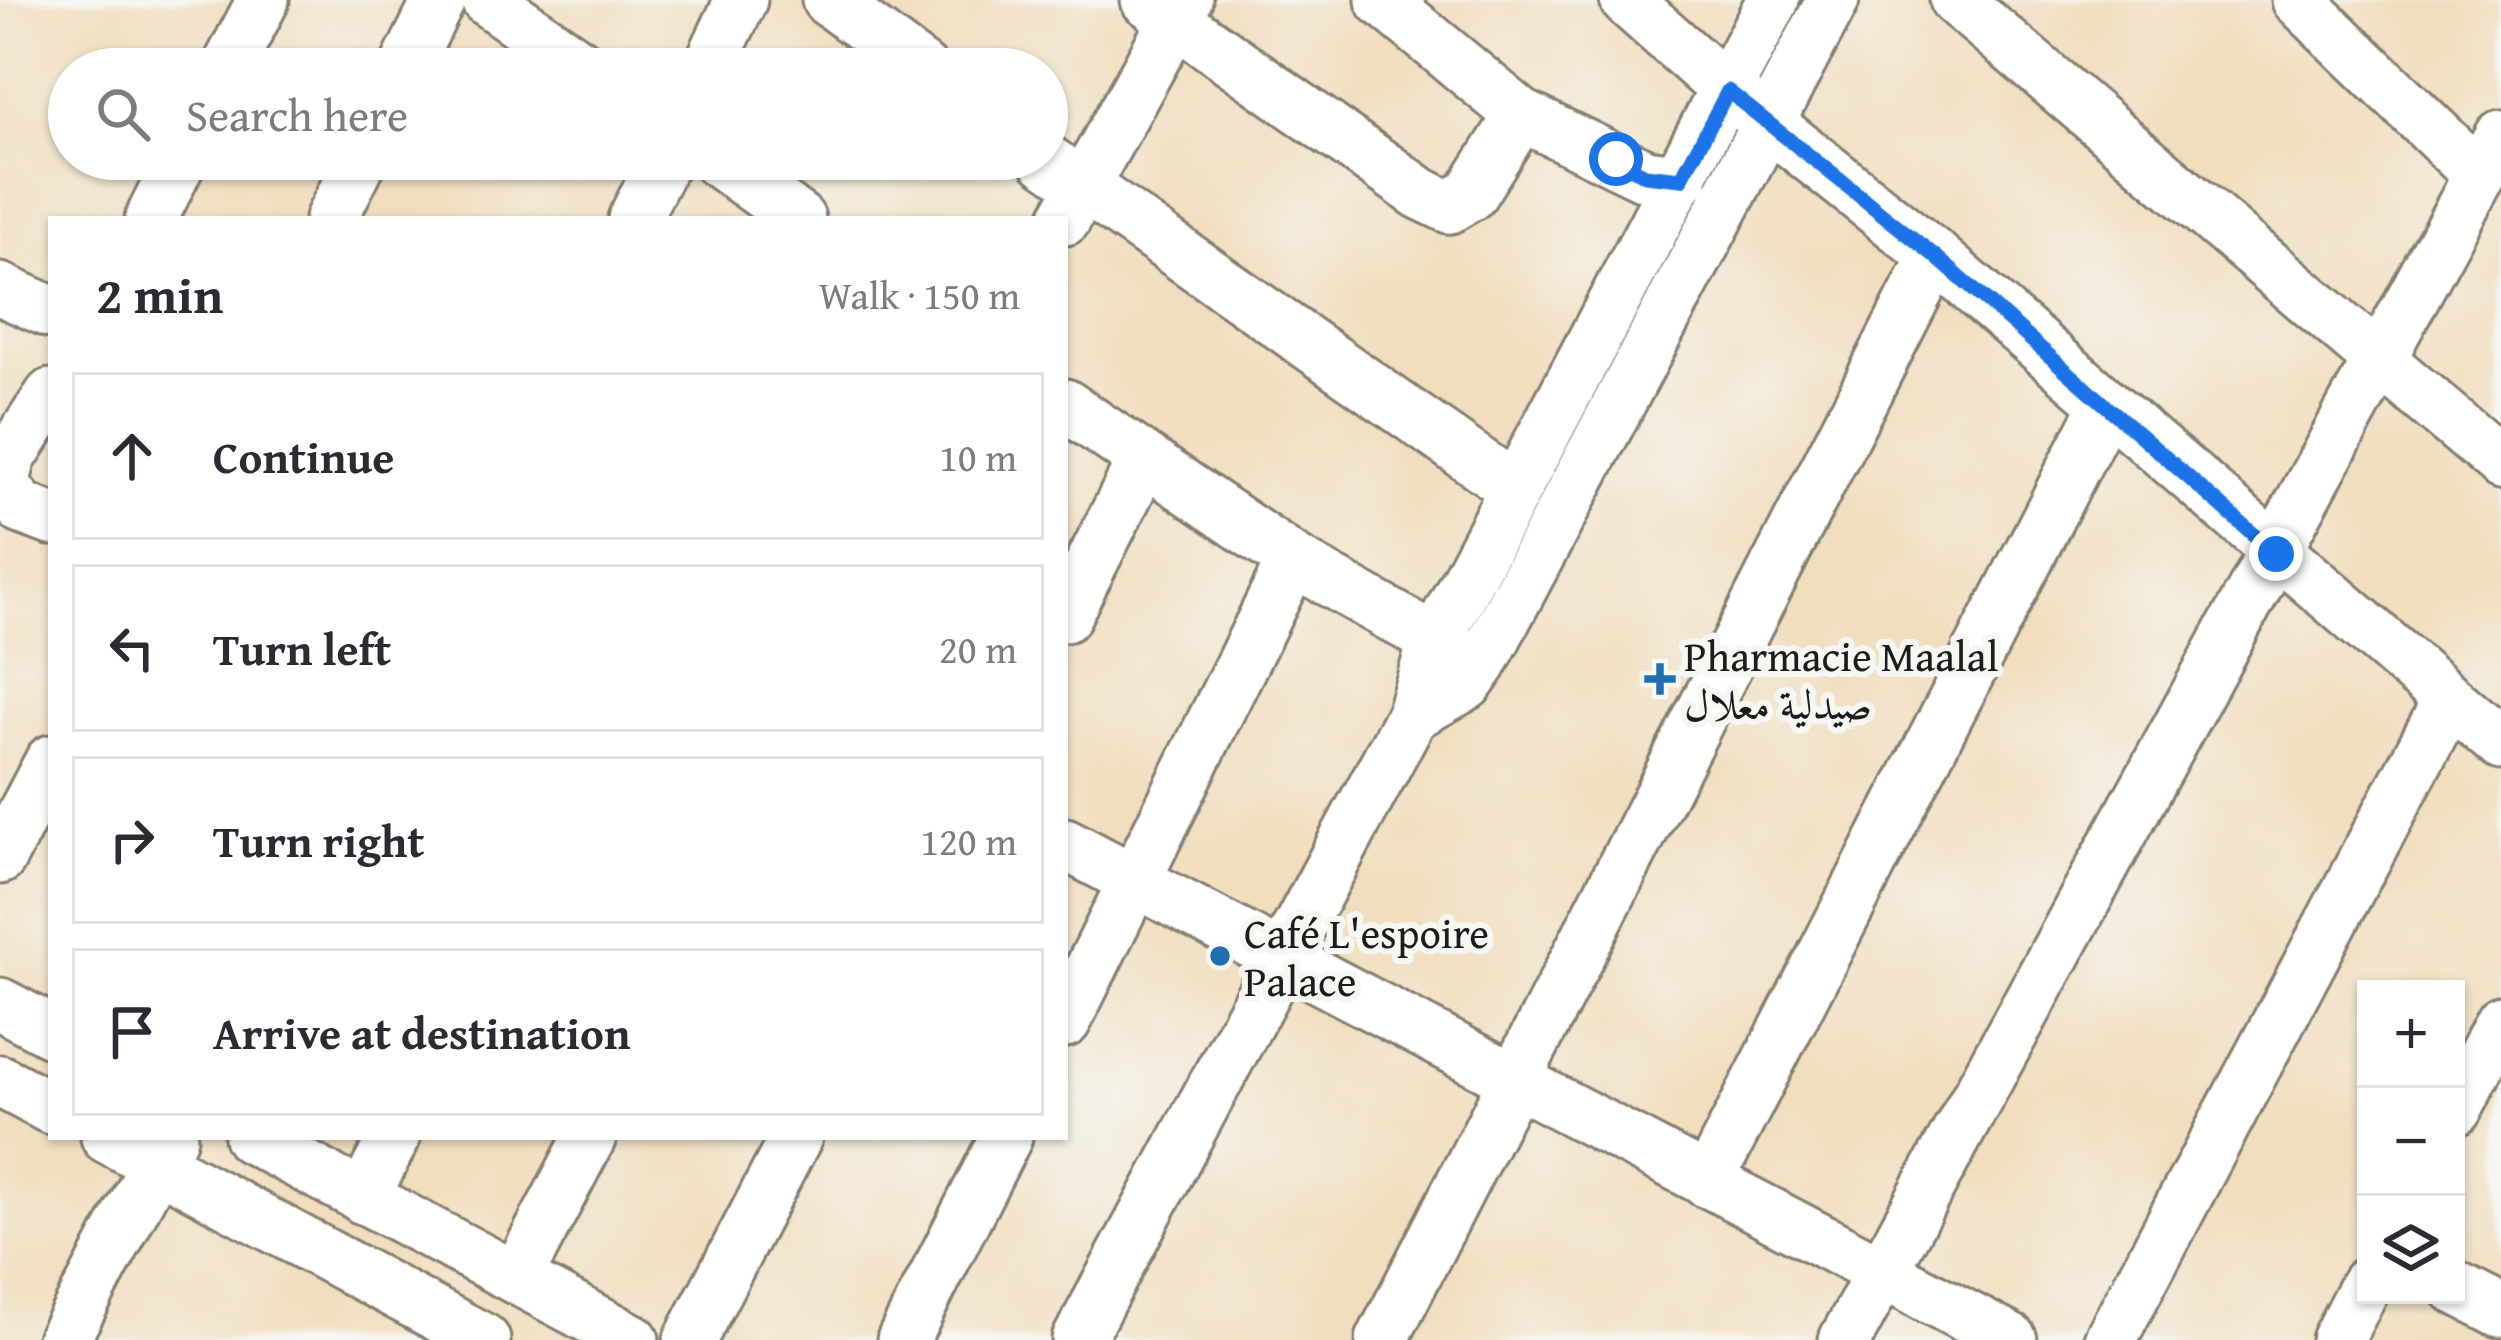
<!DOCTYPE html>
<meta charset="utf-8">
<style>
body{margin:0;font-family:"Gentium Book Plus",Amiri,serif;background:#f7f7f7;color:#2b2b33}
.controls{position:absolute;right:36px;bottom:36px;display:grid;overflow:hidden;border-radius:0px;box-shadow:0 3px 9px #0004}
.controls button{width:108px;height:108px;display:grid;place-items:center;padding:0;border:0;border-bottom:3px solid #e1e1e2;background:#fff;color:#2b2b33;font:60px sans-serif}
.stop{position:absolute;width:36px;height:36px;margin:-27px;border:9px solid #1a73e8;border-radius:50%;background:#fff}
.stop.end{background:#1a73e8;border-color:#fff;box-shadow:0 3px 12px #0008}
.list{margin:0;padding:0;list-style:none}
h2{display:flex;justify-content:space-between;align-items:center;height:156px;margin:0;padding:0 48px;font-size:51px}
h2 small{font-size:39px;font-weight:400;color:#7c7c81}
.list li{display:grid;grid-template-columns:78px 1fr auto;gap:36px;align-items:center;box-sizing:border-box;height:168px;margin:0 24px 24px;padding:0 24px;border:3px solid #e1e1e2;border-radius:0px}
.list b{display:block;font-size:45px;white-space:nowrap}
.list em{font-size:39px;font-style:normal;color:#7c7c81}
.icon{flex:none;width:66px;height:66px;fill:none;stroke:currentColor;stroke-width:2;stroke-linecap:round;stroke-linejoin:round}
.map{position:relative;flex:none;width:2501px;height:1340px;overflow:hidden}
.search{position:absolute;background:#fff;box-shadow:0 3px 9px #0004;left:48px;top:48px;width:1020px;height:132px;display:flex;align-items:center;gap:30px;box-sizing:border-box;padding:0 42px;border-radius:66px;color:#7c7c81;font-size:45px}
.panel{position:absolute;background:#fff;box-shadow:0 3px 9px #0004;left:48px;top:216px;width:1020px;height:924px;border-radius:0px}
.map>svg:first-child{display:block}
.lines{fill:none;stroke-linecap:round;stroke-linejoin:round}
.minor-casing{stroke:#867d6e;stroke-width:57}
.minor{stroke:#fff;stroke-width:51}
.route{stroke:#1a73e8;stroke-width:15}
.poi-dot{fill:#1f6fb2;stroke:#f6f6f2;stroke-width:4.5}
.labels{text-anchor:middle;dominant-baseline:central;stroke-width:12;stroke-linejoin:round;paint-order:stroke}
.poi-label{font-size:42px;fill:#1c1c1c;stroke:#f6f6f2;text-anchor:start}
</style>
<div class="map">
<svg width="2501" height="1340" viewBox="0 0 2501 1340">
<rect width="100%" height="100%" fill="#f6f6f2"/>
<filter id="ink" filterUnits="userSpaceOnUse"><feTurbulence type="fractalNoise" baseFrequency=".00833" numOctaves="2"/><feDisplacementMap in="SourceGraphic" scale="24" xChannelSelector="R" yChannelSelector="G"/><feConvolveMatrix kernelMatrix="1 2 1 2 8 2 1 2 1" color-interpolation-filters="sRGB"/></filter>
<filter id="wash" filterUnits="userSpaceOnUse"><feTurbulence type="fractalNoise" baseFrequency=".004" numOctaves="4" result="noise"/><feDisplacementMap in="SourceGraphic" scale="48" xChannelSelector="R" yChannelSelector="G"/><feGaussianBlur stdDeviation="2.7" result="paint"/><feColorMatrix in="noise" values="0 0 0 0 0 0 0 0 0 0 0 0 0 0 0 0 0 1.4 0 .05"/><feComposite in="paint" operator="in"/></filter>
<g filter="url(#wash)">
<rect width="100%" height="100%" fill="#f1debf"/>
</g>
<g filter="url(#ink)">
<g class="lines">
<g class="minor-casing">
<g id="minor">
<path d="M 487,0 L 586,69"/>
<path d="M 828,0 L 922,69"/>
<path d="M 1147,0 L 1420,193 L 1449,207 L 1471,194 L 1521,115"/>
<path d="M 1382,0 L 1521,115 L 1645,175 L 1681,179"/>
<path d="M 1626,0 L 1728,91 L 1935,256 L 2501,744"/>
<path d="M 1956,0 L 2501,463"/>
<path d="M 2298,0 L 2480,176"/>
<path d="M 227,69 L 263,0"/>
<path d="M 405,69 L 439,0"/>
<path d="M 708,69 L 741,0"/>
<path d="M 715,159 L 799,219"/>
<path d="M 1045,159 L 1513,487"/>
<path d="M 151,219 L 181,159"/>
<path d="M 331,219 L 361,159"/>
<path d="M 634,219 L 665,159"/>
<path d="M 1065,219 L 1186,0"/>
<path d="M 0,289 L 51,312"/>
<path d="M 51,395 L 10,457 L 3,485 L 22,508 L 51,519"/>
<path d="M 1065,405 L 1293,560 L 1465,657"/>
<path d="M 1065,616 L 1144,459"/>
<path d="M 1412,715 L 1467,684 L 1481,664 L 1833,0"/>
<path d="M 1065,844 L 2011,1340"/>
<path d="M 0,858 L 51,761"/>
<path d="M 0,1004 L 51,1031"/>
<path d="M 1065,1021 L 1293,560"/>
<path d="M 0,1081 L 51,1108"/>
<path d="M 2456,1109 L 2501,1021"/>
<path d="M 107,1137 L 484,1340"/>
<path d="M 250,1137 L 633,1340"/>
<path d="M 1707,1182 L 2106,405"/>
<path d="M 363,1198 L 394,1137"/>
<path d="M 516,1278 L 590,1137"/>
<path d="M 2456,1288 L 2501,1311"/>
<path d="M 63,1340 L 171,1137"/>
<path d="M 690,1340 L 796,1137"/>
<path d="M 903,1340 L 1006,1137"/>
<path d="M 1078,1340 L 1412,715 L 1434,643 L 1773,0"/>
<path d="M 1382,1340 L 1935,256"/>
<path d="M 1845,1340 L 2501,136"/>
<path d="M 2110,1340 L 2449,700"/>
<path d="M 2337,1340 L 2366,1284"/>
</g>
</g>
<use href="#minor" class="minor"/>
</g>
</g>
<g class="lines" filter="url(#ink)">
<path class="route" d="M 1616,159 L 1645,175 L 1681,179 L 1728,91 L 1935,256 L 2276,554"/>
</g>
<g class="poi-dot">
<path d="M1654 661h12v12h12v12h-12v12h-12v-12h-12v-12h12z"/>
<circle cx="1220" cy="956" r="12"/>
</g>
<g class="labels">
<g class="poi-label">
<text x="1684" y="655">Pharmacie Maalal<tspan x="1684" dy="48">صيدلية معلال</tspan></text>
<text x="1244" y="932">Café L'espoire<tspan x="1244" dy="48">Palace</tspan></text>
</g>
</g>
</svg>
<div class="controls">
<button>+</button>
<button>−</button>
<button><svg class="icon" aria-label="layers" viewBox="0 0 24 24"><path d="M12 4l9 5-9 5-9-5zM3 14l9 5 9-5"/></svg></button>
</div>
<div class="stop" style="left:1616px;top:159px"></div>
<div class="stop end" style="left:2276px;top:554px"></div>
<div class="search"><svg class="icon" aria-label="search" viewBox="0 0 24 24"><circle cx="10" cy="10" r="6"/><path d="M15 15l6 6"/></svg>Search here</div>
<section class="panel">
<h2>2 min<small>Walk · 150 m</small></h2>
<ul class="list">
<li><svg class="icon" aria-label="ahead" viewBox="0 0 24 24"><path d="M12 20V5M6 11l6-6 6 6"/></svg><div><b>Continue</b></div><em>10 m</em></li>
<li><svg class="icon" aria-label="left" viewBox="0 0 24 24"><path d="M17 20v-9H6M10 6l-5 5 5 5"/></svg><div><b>Turn left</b></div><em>20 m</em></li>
<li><svg class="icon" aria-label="right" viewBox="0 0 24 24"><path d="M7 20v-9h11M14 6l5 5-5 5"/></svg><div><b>Turn right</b></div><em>120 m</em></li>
<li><svg class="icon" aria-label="arrive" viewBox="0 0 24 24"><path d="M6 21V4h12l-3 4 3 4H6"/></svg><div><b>Arrive at destination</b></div></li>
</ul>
</section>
</div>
